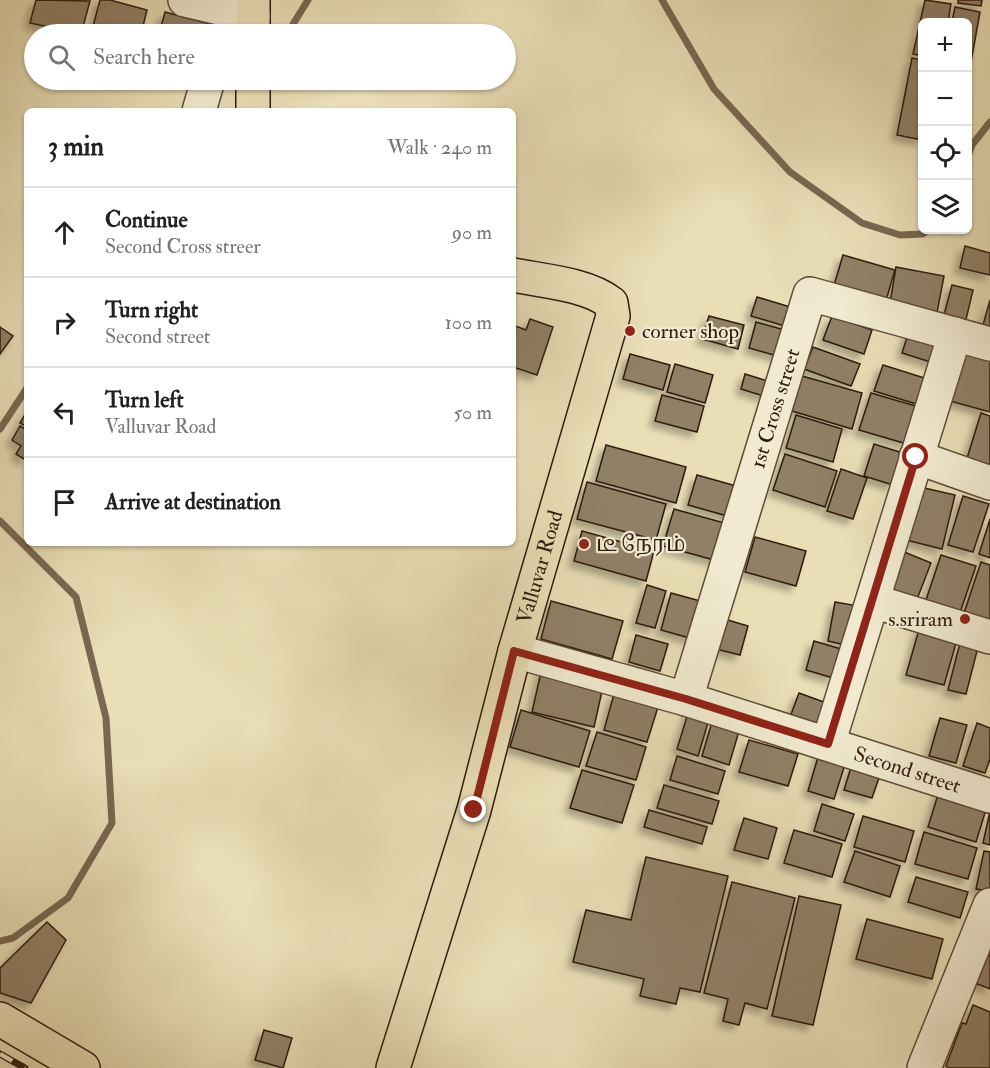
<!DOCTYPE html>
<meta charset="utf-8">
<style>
body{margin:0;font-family:"IM FELL Double Pica","Noto Serif Tamil",serif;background:#f6f6f6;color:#202124}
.controls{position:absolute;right:18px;top:18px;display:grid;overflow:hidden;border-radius:9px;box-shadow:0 2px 4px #0004}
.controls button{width:54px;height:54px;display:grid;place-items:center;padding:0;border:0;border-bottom:2px solid #e0e0e0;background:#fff;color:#202124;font:30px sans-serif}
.stop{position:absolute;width:18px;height:18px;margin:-14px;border:4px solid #8f2418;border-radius:50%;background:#fff}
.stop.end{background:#8f2418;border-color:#fff;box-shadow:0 2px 6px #0008}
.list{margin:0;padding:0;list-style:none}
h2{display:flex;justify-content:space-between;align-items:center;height:78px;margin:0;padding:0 24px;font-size:26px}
h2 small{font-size:20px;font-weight:400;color:#757577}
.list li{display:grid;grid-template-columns:39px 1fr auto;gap:18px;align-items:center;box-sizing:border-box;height:90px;padding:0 24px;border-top:2px solid #e0e0e0}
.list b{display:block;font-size:22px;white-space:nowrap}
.list p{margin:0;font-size:20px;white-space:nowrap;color:#757577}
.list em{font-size:20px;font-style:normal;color:#757577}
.icon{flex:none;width:33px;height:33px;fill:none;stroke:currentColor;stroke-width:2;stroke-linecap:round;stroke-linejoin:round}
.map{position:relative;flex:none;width:990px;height:1068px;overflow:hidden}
.search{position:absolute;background:#fff;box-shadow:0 2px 4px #0004;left:24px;top:24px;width:492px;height:66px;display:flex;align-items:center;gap:15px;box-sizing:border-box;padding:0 21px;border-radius:33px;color:#757577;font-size:22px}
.panel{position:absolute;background:#fff;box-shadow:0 2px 4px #0004;left:24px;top:108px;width:492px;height:438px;border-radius:9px}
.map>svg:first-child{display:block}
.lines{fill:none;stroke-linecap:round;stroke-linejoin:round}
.stream{stroke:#796751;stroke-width:7}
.building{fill:#908066;stroke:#2f1a0f;stroke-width:1.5;filter:url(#shadow)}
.minor-casing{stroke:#5e4b39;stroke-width:36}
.major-casing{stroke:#2f1a0f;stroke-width:36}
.minor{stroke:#f1ead0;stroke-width:33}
.major{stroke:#e9deb6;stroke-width:33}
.rail-casing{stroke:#2f1a0f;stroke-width:7}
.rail{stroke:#f1ead0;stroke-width:4.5;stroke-dasharray:14;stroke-linecap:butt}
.route{stroke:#8f2418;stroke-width:8}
.poi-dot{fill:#8f2418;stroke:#f1ead0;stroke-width:2}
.labels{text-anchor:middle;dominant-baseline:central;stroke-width:4.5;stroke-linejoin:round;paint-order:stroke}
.poi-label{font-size:21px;fill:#2f1a0f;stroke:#f1ead0;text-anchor:start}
.street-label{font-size:21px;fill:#2f1a0f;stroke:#f1ead0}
</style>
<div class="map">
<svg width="990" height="1068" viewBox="0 0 990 1068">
<defs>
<filter id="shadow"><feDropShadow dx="-5.5" dy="5.5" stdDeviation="3" flood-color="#0004"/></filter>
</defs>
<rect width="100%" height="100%" fill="#e9deb6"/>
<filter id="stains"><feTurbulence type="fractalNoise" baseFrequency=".00333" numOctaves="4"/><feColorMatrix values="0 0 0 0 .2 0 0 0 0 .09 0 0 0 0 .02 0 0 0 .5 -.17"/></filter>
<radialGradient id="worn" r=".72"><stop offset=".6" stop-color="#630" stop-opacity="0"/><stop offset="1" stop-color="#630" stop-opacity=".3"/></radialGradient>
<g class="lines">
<g class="stream">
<path d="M 662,0 L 714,89 L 790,172 L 862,223 L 900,235 L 923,234 L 927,230"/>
<path d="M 287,34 L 308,0"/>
<path d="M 968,156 L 972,145 L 990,122"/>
<path d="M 0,429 L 27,388"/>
<path d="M 0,521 L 76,597 L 106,718 L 112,823 L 68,898 L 13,938 L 0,941"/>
</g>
</g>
<g class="building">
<path d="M 36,0 L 90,1 L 81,34 L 30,23 Z"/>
<path d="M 100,0 L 110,0 L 147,10 L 141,34 L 91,34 Z"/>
<path d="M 925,0 L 951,4 L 948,22 L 922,22 L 922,56 L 913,54 Z"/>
<path d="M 958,0 L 982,0 L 981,6 L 958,3 Z"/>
<path d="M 955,7 L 980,12 L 971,62 L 968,61 L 968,22 L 952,22 Z"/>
<path d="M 165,12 L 210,24 L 207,34 L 159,34 Z"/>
<path d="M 912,58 L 922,60 L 922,140 L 897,135 Z"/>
<path d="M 965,246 L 990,253 L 990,275 L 960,268 Z"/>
<path d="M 843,255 L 895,270 L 884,307 L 832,292 Z"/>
<path d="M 896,267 L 944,276 L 936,318 L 889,310 Z"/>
<path d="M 952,285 L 973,290 L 963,332 L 941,326 Z"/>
<path d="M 757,297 L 797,309 L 792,328 L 751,316 Z"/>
<path d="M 990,300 L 990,334 L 981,332 Z"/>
<path d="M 709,316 L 744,325 L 738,349 L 702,339 Z"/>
<path d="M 832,316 L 872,330 L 864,354 L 823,340 Z"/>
<path d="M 530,319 L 553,327 L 537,375 L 513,367 L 513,325 L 526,330 Z"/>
<path d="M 756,322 L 795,333 L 788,359 L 749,348 Z"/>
<path d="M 0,327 L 13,336 L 0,354 Z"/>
<path d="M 909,331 L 947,343 L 940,365 L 902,353 Z"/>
<path d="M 813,347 L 860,364 L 851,386 L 804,369 Z"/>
<path d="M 963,348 L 990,355 L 990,412 L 950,401 Z"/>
<path d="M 630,354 L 670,365 L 663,390 L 623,379 Z"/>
<path d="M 675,364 L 713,375 L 705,403 L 667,392 Z"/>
<path d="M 883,365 L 934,381 L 926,407 L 874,391 Z"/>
<path d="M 745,374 L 774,383 L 770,398 L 741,389 Z"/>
<path d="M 802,376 L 862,393 L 852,429 L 792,411 Z"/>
<path d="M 871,393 L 919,407 L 907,444 L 859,430 Z"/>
<path d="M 662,395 L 704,406 L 697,432 L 655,421 Z"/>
<path d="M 27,411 L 27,427 L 20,423 Z"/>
<path d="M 981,413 L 990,416 L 990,476 L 964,468 Z"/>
<path d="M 796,415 L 842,429 L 833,462 L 786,448 Z"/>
<path d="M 20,426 L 27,430 L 27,461 L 16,454 L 21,446 L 12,440 Z"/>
<path d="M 874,444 L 903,453 L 893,485 L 864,476 Z"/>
<path d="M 606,445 L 686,467 L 676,503 L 596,481 Z"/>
<path d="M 785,454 L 837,471 L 825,507 L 773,490 Z"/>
<path d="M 841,469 L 867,478 L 853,519 L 827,511 Z"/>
<path d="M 697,475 L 747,489 L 738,519 L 688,505 Z"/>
<path d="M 587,482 L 666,504 L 656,540 L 577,519 Z"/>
<path d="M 920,487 L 955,495 L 942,549 L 906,540 Z"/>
<path d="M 963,496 L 989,504 L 973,552 L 948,545 Z"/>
<path d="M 674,509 L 735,526 L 725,563 L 663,546 Z"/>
<path d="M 990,519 L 990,558 L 979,554 Z"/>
<path d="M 582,531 L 654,551 L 646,581 L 574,561 Z"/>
<path d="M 755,537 L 806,551 L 796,586 L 745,572 Z"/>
<path d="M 897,549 L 931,563 L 914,607 L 879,593 Z"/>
<path d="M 941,555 L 976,566 L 957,621 L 923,609 Z"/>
<path d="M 981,562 L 990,565 L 990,631 L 961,622 Z"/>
<path d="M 647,585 L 666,591 L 655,628 L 636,623 Z"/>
<path d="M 671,593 L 704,602 L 693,639 L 661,630 Z"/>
<path d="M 551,601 L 623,621 L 612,659 L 541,639 Z"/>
<path d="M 835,602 L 858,606 L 850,646 L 828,641 Z"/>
<path d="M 721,618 L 748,626 L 740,655 L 712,648 Z"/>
<path d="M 920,626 L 958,636 L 944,685 L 906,675 Z"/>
<path d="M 636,635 L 668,644 L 660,671 L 629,662 Z"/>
<path d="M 814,641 L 841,649 L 833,678 L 806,670 Z"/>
<path d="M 960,643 L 978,647 L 966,694 L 948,690 Z"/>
<path d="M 542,668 L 604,682 L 594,727 L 532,712 Z"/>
<path d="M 799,693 L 832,705 L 824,729 L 790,717 Z"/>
<path d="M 614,694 L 658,707 L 647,742 L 604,730 Z"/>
<path d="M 521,710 L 590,731 L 579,767 L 510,747 Z"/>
<path d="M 689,710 L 710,716 L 698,756 L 677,749 Z"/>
<path d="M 940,718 L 967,725 L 956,763 L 929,756 Z"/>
<path d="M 712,722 L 739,731 L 729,765 L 702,756 Z"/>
<path d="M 977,723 L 990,728 L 990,759 L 985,773 L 963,766 Z"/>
<path d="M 597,732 L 646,747 L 636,780 L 586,766 Z"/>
<path d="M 749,740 L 798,754 L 788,786 L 739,772 Z"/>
<path d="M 820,750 L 847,758 L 834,799 L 808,791 Z"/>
<path d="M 677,756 L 725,771 L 718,794 L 670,780 Z"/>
<path d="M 852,764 L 881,772 L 872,798 L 844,790 Z"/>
<path d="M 582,770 L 634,785 L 622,823 L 570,808 Z"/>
<path d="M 664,785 L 719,801 L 712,824 L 657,808 Z"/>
<path d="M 940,788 L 988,803 L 976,842 L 928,827 Z"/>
<path d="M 822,804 L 854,814 L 845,841 L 814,831 Z"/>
<path d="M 649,810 L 707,827 L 702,844 L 644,827 Z"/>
<path d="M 990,811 L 990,845 L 983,843 Z"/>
<path d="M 863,816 L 914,831 L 905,862 L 854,847 Z"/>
<path d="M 744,818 L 777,828 L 768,859 L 734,850 Z"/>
<path d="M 794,830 L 842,844 L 832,877 L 784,863 Z"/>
<path d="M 924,832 L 977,848 L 968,879 L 915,864 Z"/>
<path d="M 855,851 L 900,866 L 890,897 L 844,882 Z"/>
<path d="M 984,851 L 990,852 L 990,891 L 976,889 Z"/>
<path d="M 646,857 L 728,876 L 700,992 L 680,988 L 676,1004 L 640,996 L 644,979 L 573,962 L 586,910 L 631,920 Z"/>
<path d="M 916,877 L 968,892 L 960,918 L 908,902 Z"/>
<path d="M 732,882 L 795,898 L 767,1009 L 745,1003 L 739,1025 L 723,1021 L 728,999 L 704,993 Z"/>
<path d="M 799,896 L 841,905 L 813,1025 L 772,1016 Z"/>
<path d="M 990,917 L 990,989 L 965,979 Z"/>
<path d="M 867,919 L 943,939 L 932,979 L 856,959 Z"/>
<path d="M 47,922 L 66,940 L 31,1003 L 0,993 L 0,968 Z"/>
<path d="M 973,1005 L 990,1012 L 990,1068 L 949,1068 L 946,1066 L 962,1023 L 966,1024 Z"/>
<path d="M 264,1030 L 292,1038 L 283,1068 L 255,1060 Z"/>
</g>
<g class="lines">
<g class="minor-casing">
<g id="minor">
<path d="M 185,0 L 253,16"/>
<path d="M 199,111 L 208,80"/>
<path d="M 916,457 L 990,483"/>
<path d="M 873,601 L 990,637"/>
<path id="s1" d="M 515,651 L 686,699 L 990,796"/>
<path id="s2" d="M 686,699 L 810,294 L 990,344"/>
<path d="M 828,744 L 955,334"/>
<path d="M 924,1068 L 990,905"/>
</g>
</g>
<g class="major-casing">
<g id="major">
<path d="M 253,34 L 253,0"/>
<path d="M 253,111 L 253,80"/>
<path d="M 0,1019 L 83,1068"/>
<path id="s3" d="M 393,1068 L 474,810 L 515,651 L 613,316 L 611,303 C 587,284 543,281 513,275"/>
</g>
</g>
<use href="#minor" class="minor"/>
<use href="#major" class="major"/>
<g class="rail-casing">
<path id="rail" d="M 0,1054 L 25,1068"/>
</g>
<use href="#rail" class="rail"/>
</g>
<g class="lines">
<path class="route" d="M 474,810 L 514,651 L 686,699 L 828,744 L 916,457"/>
</g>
<g class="poi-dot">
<circle cx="630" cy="331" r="6"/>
<circle cx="584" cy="544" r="6"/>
<circle cx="965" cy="619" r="6"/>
</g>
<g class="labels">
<g class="poi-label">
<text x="642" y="331">corner shop</text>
<text x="596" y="544">டீ நேரம்</text>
<text x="953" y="619" text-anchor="end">s.sriram</text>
</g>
<g class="street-label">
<text stroke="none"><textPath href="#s2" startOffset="304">1st Cross street</textPath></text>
<text stroke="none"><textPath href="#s3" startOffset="522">Valluvar Road</textPath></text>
<text stroke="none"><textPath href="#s1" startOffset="410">Second street</textPath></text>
</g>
</g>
<rect width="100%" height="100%" filter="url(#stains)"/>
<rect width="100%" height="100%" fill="url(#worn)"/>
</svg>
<div class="controls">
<button>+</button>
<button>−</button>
<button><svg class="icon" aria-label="locate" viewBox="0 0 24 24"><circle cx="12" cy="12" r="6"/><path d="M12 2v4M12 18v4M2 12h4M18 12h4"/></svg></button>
<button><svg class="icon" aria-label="layers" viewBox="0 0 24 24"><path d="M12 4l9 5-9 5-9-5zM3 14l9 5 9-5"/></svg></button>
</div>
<div class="stop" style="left:916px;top:457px"></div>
<div class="stop end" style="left:474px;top:810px"></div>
<div class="search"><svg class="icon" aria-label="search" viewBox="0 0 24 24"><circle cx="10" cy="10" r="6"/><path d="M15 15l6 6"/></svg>Search here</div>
<section class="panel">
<h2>3 min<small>Walk · 240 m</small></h2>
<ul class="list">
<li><svg class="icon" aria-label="ahead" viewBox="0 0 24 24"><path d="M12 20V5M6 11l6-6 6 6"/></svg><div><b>Continue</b><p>Second Cross streer</p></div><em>90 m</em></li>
<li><svg class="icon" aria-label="right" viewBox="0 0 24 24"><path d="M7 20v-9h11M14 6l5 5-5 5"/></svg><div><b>Turn right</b><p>Second street</p></div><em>100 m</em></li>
<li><svg class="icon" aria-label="left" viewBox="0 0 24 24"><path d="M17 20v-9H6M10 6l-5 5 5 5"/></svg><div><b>Turn left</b><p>Valluvar Road</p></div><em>50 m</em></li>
<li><svg class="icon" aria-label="arrive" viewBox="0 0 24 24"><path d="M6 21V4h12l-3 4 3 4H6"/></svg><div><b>Arrive at destination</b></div></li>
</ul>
</section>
</div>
